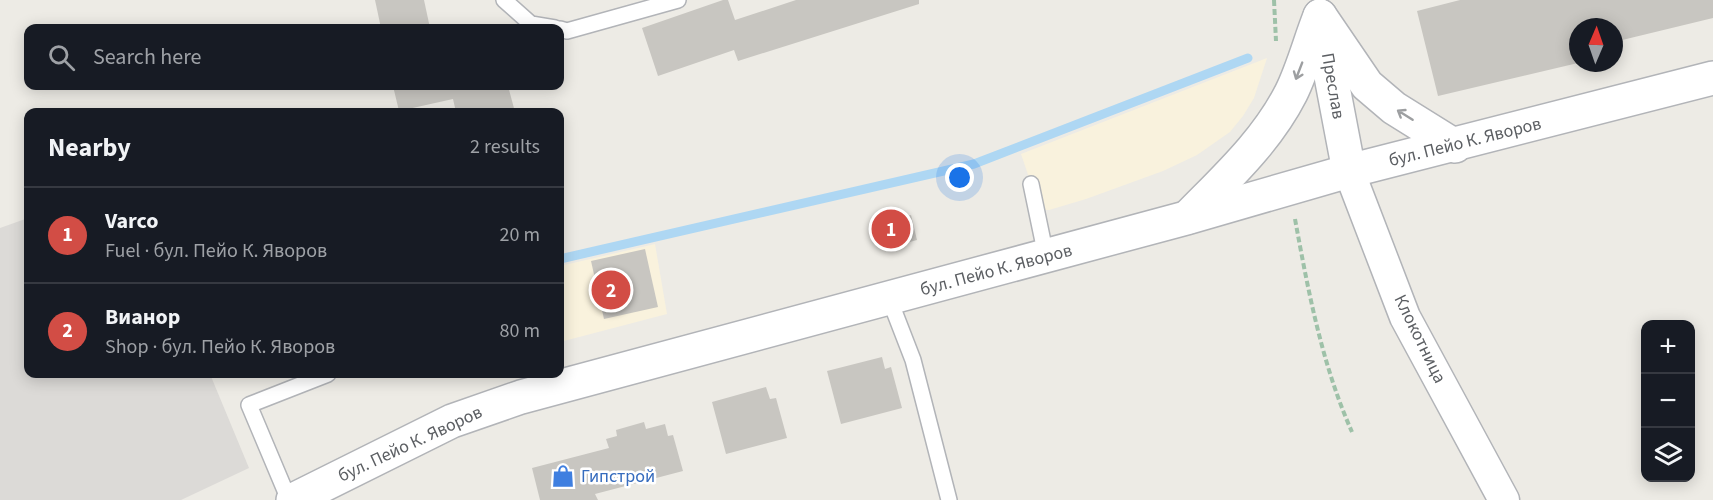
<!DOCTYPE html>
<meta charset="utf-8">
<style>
body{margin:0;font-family:"Source Sans 3",sans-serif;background:#242831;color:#f1f3f6}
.controls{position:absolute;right:18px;bottom:18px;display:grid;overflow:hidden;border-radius:12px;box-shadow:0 3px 15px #0003}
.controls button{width:54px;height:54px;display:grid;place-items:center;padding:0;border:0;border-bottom:2px solid #363941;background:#171b24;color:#f1f3f6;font:30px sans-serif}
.compass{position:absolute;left:1569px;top:18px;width:54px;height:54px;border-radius:50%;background:#171b24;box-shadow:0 3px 15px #0003;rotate:2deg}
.you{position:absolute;left:960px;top:178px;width:21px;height:21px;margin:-15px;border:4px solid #fff;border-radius:50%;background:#1a73e8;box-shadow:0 0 0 9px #1a73e833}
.badge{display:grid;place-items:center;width:39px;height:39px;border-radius:50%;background:#d24d45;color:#fff;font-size:20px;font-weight:700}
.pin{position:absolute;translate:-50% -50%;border:3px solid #fff;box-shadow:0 2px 6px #0006}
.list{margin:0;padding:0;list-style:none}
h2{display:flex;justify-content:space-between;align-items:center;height:78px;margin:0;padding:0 24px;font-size:26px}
h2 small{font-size:20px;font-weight:400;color:#9ea1a6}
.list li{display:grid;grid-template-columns:39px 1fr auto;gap:18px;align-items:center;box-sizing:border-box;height:96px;padding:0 24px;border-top:2px solid #363941}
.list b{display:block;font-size:22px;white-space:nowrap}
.list p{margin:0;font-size:20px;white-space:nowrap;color:#9ea1a6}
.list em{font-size:20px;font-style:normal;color:#9ea1a6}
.icon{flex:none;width:33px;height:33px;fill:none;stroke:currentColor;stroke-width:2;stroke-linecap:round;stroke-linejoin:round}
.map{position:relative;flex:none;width:1713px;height:500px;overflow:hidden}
.search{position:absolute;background:#171b24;box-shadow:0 3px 15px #0003;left:24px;top:24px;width:540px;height:66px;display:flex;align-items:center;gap:15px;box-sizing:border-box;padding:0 21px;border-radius:12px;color:#9ea1a6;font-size:22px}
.panel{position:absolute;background:#171b24;box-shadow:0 3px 15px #0003;left:24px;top:108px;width:540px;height:270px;border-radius:12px}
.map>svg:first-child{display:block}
.commercial{fill:#f9f2dd}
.industrial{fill:#dcdad7}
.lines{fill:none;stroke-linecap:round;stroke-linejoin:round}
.stream{stroke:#aed7f3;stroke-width:9}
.building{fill:#c8c6c1}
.service-casing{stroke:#b2b4b8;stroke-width:18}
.minor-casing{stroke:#b2b4b8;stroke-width:33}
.tertiary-casing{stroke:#b2b4b8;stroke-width:36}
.path{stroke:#9ec1a8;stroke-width:4;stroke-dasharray:6 3;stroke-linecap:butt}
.service{stroke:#fff;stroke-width:15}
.minor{stroke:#fff;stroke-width:30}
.tertiary{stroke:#fff;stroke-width:33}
.oneway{stroke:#9d9fa1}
.labels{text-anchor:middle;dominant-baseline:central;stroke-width:5;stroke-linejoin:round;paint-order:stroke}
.street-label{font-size:18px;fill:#5c5f63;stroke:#fff}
.shop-label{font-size:18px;fill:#366cbe;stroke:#fff;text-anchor:start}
</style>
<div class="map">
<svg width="1713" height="500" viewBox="0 0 1713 500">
<rect width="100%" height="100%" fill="#edebe5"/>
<g class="commercial">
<path d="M 1267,58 L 1254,98 L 1243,116 L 1230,132 L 1197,155 L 1163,171 L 1086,199 L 1049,210 L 1043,210 L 1038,204 L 1021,154 Z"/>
<path d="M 655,244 L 667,314 L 560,342 L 560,266 Z"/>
</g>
<path class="industrial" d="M 28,218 L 28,374 L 210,374 L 249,468 L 181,500 L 0,500 L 0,228 Z"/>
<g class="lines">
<path class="stream" d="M 560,259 L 974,164 L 1248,58"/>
</g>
<g class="building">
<path d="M 375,0 L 424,0 L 430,28 L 381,28 Z"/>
<path d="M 723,0 L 728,0 L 735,20 L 796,0 L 919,0 L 919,4 L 738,61 L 734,50 L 658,76 L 642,28 Z"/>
<path d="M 1460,0 L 1713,0 L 1713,18 L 1614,42 L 1614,27 L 1578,27 L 1578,63 L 1438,96 L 1417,11 Z"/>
<path d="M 393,86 L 508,86 L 515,112 L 456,112 L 453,99 L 399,111 Z"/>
<path d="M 911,215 L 917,240 L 884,249 L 877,224 Z"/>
<path d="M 645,249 L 658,307 L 604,319 L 591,261 Z"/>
<path d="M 882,357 L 885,369 L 891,367 L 902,408 L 841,424 L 827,371 Z"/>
<path d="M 766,387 L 770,399 L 776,398 L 787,438 L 726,454 L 712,402 Z"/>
<path d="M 644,422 L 646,429 L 665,424 L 668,436 L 673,435 L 683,471 L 595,494 L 598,500 L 540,500 L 532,468 L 609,448 L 606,439 L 617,436 L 616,430 Z"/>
</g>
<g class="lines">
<g class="service-casing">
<g id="service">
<path d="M 504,0 L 531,24 L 555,28"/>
<path d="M 560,29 L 567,31 L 678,0"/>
<path d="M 1031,184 L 1046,256"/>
<path d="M 889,298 L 913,360 L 949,500"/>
<path d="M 289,500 L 249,405 L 328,374"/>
</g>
</g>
<g class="minor-casing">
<path id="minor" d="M 1349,171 L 1405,317 L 1504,500"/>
</g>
<g class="tertiary-casing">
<g id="tertiary">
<path d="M 1320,16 L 1367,85 L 1394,108 L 1455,146"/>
<path d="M 1322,29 L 1349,171"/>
<path d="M 1188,217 C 1225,179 1266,142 1291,93 C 1303,69 1310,41 1320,16"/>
<path d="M 293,500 L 452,421 L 521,397 L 1186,218 L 1349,171 L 1713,78"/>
</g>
</g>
<g class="path">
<path d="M 1274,0 L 1276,41"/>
<path d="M 1295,219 C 1308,290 1322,365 1352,432"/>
</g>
<use href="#service" class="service"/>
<use href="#minor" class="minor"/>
<use href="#tertiary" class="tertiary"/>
</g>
<defs><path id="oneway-shaft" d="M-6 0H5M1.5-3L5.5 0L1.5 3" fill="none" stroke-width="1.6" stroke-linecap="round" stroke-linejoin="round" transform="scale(1.5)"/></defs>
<g class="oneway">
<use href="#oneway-shaft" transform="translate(1299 71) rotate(111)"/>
<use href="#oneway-shaft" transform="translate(1405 115) rotate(-148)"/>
</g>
<defs>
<g id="shop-bare" transform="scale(1.8)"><path d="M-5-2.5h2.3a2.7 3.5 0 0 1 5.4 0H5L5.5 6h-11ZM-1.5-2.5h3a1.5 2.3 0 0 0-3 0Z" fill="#3f7fe0" stroke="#fff" stroke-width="2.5" paint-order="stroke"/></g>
</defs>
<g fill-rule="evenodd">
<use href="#shop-bare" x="563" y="476"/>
</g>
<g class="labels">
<g class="street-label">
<text transform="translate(1333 86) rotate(80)">Преслав</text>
<text transform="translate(1465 142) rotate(-14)">бул. Пейо К. Яворов</text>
<text transform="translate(996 270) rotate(-15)">бул. Пейо К. Яворов</text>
<text transform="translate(1420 339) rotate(64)">Клокотница</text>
<text transform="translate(410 444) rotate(-25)">бул. Пейо К. Яворов</text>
</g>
<g class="shop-label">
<text x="581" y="476">Гипстрой</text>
</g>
</g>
</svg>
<div class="controls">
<button>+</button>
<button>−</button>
<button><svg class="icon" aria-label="layers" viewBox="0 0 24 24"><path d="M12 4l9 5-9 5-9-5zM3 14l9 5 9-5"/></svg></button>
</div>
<svg class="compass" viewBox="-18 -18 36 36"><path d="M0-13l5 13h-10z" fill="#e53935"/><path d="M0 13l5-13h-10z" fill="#9ea1a6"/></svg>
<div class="you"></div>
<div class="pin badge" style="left:891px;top:229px">1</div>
<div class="pin badge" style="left:611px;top:290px">2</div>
<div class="search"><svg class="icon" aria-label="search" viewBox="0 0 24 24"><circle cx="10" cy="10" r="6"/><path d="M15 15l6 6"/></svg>Search here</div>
<section class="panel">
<h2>Nearby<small>2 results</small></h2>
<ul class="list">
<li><span class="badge">1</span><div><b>Varco</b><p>Fuel · бул. Пейо К. Яворов</p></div><em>20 m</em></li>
<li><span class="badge">2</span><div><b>Вианор</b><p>Shop · бул. Пейо К. Яворов</p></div><em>80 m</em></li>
</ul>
</section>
</div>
